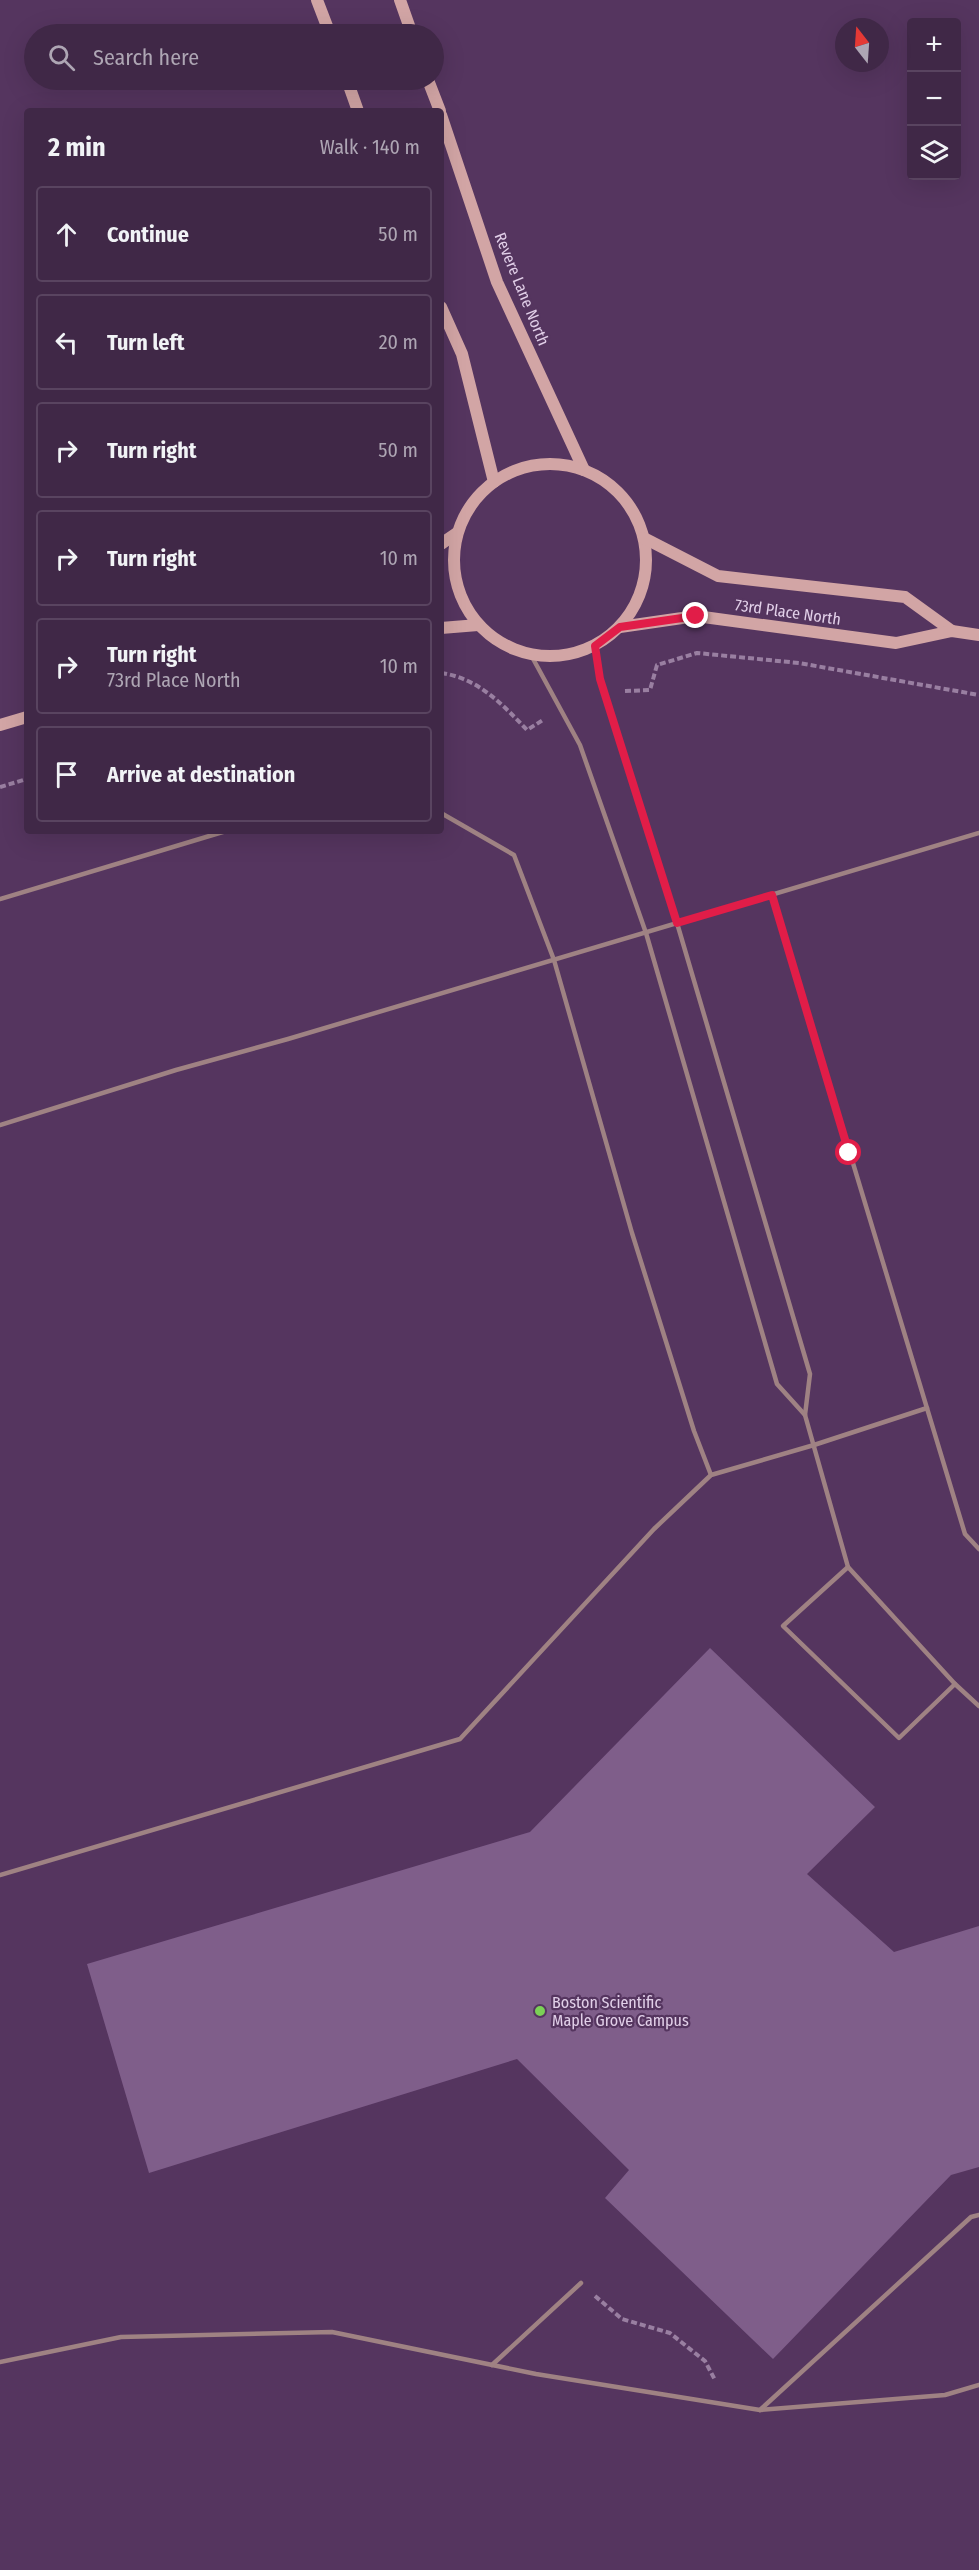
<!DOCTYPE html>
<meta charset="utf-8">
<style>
body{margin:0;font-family:"Fira Sans Condensed",sans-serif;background:#47304e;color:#f1f3f6}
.controls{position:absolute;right:18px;top:18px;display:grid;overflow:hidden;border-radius:6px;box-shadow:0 6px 24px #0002}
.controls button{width:54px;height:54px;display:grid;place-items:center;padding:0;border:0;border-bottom:2px solid #594460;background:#402847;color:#f1f3f6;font:30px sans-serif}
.compass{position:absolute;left:835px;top:18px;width:54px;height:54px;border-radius:50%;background:#402847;box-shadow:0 6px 24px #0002;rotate:343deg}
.stop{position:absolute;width:18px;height:18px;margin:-14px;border:4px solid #e11d48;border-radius:50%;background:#fff}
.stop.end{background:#e11d48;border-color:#fff;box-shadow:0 2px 6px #0008}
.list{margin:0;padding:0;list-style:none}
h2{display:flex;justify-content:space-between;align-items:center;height:78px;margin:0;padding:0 24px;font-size:26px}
h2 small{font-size:20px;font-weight:400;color:#aea6b4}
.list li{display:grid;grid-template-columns:39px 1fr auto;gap:18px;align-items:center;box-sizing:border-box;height:96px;margin:0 12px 12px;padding:0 12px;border:2px solid #594460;border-radius:6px}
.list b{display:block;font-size:22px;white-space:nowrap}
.list p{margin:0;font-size:20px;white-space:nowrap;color:#aea6b4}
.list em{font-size:20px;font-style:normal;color:#aea6b4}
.icon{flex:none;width:33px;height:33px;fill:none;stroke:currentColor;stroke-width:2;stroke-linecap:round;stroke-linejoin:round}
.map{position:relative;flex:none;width:979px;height:2570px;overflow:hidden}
.search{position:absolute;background:#402847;box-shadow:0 6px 24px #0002;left:24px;top:24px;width:420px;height:66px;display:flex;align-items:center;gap:15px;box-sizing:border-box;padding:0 21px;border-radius:33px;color:#aea6b4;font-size:22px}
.panel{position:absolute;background:#402847;box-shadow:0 6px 24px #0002;left:24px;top:108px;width:420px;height:726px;border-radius:6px}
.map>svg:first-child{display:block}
.building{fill:#7f5e8a}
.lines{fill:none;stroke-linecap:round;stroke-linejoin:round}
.path{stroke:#997fa1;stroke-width:4;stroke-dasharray:6 3;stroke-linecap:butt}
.lane{stroke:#9f8283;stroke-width:4.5}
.secondary{stroke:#d2a5a5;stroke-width:12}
.route{stroke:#e11d48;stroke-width:8}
.poi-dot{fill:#7bd156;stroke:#55355f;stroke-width:2}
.labels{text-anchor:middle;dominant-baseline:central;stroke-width:4.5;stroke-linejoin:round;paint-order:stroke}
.street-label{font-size:16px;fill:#e2d0e9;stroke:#55355f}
.poi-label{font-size:16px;fill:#e2d0e9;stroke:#55355f;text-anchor:start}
</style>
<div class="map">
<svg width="979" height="2570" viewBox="0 0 979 2570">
<rect width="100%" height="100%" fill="#55355f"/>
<path class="building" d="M 710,1648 L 875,1807 L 807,1874 L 894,1952 L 979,1926 L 979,2167 L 951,2175 L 773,2359 L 605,2198 L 629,2170 L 517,2059 L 149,2173 L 87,1964 L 530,1832 Z"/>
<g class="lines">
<g class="path">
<path d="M 441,673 C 478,678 502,704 527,730 L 543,720"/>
<path d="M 625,691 L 650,690 L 657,665 L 697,653 L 799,663 L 979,695"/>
<path d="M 0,787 L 27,779"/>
<path d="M 595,2296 L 622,2319 L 670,2333 L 705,2361 L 715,2380"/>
</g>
<g class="lane">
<path d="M 595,646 L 600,679 L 677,923 L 810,1374 L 805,1415 L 848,1567 L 955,1684 L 979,1706"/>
<path d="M 531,655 L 580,745 L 646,933 L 777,1384 L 805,1415"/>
<path d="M 441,813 L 514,855 L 554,960 L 632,1233 L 694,1431 L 711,1475"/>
<path d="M 772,895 L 965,1534 L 979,1549"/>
<path d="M 0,899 L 226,831"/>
<path d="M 0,1125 L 176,1070 L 288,1039 L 979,833"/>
<path d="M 848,1567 L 783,1626 L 899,1738 L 955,1684"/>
<path d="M 0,1875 L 460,1739 L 654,1529 L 711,1475 L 814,1445 L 927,1408"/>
<path d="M 0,2362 L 121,2337 L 332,2332 L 536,2374 L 760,2410 L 945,2395 L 979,2385"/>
<path d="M 492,2365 L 581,2283"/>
<path d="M 760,2410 L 971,2217 L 979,2215"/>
</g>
<g class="secondary">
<path d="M 317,0 L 330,34"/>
<path d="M 400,0 L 412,34"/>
<path d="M 347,80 L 358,111"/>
<path d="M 428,80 L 440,111"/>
<path d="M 441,115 L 497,282 L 584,470"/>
<path d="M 441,307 L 462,354 L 494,482"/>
<circle cx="550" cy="560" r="96"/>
<path d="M 644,538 L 718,576 L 905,597 L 952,631"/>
<path d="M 441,544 L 457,533"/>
<path d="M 620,627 L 696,616 L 896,643 L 952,631 L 979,635"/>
<path d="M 441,628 L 478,625"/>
<path d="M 0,725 L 27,717"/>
</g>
</g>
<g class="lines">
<path class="route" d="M 696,616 L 620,627 L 595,646 L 600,679 L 677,923 L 772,895 L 849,1153"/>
</g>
<circle class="poi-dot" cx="540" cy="2011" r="6"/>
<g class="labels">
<g class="street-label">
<text transform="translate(522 289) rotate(68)">Revere Lane North</text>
<text transform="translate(788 612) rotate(8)">73rd Place North</text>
</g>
<g class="poi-label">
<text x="552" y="2002">Boston Scientific<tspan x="552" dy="18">Maple Grove Campus</tspan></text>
</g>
</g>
</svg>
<div class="controls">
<button>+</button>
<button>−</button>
<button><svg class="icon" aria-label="layers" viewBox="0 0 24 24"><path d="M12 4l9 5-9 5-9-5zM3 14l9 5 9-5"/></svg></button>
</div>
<svg class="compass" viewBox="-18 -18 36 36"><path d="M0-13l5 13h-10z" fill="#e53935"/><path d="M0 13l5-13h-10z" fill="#aea6b4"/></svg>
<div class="stop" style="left:849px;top:1153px"></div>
<div class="stop end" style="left:696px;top:616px"></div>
<div class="search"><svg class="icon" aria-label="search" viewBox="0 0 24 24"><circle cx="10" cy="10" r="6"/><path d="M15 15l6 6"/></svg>Search here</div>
<section class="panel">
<h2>2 min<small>Walk · 140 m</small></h2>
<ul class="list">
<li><svg class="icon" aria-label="ahead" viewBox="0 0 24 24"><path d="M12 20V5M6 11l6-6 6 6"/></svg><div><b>Continue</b></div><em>50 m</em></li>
<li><svg class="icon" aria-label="left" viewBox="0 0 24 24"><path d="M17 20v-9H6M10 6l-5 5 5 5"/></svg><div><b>Turn left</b></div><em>20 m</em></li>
<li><svg class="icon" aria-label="right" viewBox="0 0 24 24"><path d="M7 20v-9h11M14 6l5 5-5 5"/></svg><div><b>Turn right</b></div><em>50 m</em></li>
<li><svg class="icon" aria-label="right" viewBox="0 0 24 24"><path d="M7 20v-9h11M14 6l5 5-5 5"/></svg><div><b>Turn right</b></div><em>10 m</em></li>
<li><svg class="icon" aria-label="right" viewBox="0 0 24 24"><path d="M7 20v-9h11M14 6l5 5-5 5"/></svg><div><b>Turn right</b><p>73rd Place North</p></div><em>10 m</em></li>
<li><svg class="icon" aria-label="arrive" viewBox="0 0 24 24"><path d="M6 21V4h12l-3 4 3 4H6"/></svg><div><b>Arrive at destination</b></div></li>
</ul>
</section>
</div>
